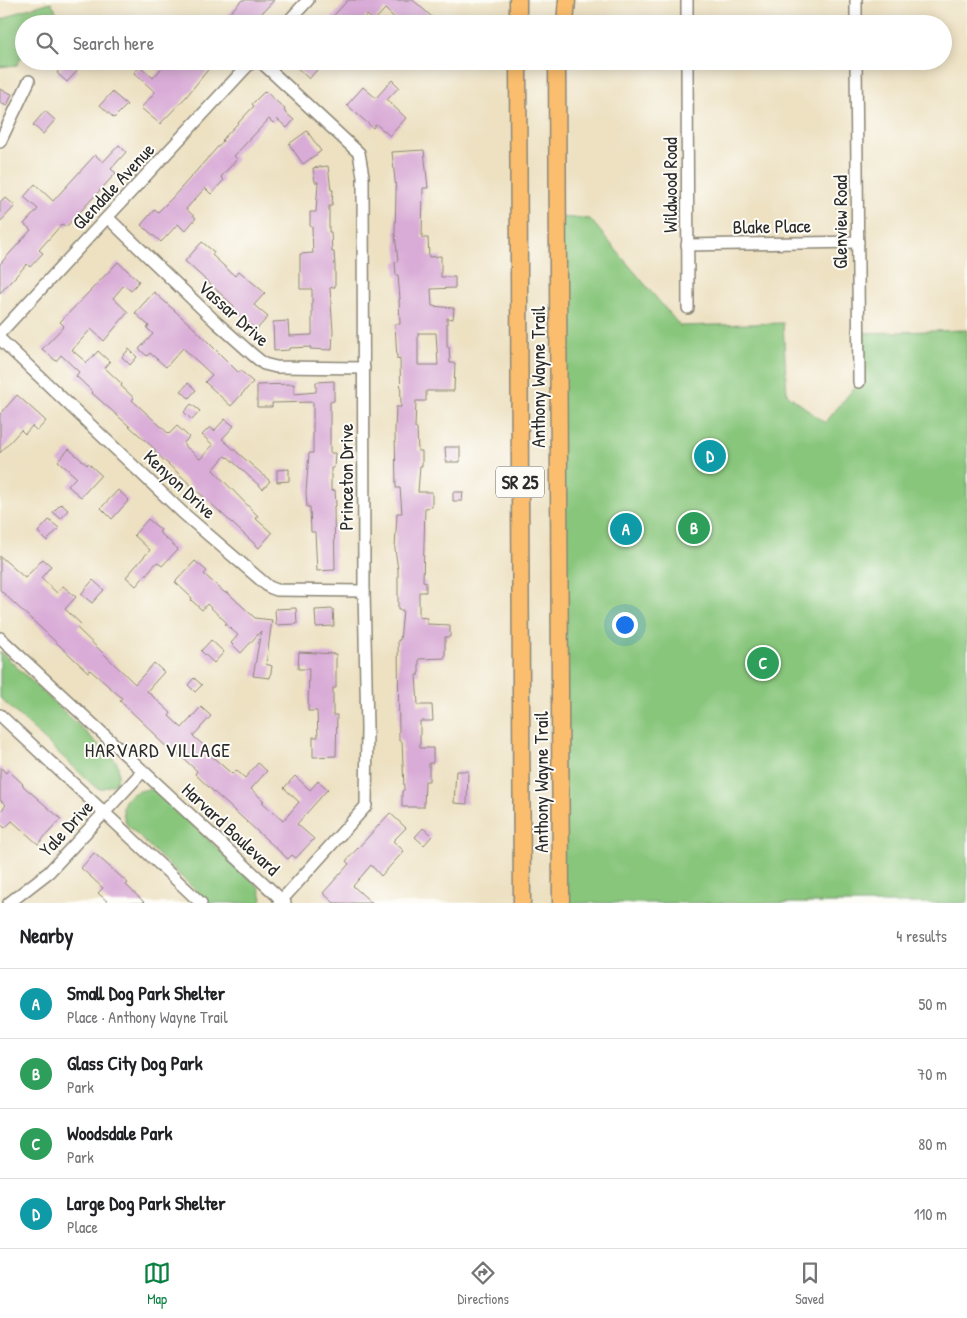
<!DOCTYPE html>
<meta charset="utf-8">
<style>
body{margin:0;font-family:"Patrick Hand",sans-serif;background:#f6f6f6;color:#202124}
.you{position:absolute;left:624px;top:624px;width:18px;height:18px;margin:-12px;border:4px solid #fff;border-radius:50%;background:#1a73e8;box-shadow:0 0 0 8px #1a73e833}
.badge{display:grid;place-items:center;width:32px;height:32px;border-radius:50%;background:#0b8043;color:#fff;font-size:16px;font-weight:700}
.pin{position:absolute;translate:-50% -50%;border:2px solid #fff;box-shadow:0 1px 5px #0006}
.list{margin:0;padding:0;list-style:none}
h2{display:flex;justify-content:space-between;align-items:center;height:65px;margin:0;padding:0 20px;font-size:21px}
h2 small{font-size:16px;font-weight:400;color:#757577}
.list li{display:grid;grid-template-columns:32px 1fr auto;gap:15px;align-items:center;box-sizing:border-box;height:70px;padding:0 20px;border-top:1px solid #e0e0e0}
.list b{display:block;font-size:19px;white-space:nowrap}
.list p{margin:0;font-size:16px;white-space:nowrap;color:#757577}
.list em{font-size:16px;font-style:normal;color:#757577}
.icon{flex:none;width:28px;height:28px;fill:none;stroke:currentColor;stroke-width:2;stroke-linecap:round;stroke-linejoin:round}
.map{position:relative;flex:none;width:967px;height:903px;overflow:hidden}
.search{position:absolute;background:#fff;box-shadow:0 2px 12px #0003;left:15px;right:15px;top:15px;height:55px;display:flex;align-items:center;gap:12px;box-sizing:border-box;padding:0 18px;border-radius:28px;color:#757577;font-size:19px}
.sheet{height:345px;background:#fff}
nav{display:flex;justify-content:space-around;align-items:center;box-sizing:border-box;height:70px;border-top:1px solid #e0e0e0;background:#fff;font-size:14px;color:#757577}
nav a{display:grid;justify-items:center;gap:2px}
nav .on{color:#0b8043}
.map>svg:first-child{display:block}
.green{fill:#88c67c;stroke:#5a7854}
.building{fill:#d9acd7;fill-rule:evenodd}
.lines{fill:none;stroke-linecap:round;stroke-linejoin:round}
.minor-casing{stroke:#8c8676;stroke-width:14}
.highway-casing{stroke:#8c8676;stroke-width:19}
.minor{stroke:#fff;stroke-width:11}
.highway{stroke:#fbbe6e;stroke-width:16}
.labels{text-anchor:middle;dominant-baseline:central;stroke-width:4;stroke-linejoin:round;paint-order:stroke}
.shield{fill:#fdfcf7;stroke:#6a6a68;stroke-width:1}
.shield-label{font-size:18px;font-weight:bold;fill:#2b2b2b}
.street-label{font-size:19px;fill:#2b2b2b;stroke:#fdfcf7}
.neighbourhood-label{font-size:20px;letter-spacing:1px;fill:#2b2b2b;stroke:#fdfcf7}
</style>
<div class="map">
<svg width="967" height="903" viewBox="0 0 967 903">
<rect width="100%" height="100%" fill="#fdfcf7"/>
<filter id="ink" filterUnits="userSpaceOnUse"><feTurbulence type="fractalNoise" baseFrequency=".02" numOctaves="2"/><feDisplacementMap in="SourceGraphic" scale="10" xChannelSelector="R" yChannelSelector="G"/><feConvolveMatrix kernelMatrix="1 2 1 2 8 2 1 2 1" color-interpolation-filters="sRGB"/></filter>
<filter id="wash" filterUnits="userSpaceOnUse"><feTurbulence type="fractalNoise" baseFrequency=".0096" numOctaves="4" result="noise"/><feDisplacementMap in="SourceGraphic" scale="20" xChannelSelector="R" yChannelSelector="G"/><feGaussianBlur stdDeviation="1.12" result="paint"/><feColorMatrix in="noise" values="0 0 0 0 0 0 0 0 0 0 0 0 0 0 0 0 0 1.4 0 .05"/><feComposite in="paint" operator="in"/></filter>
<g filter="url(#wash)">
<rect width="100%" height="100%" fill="#ede1c2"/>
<g class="green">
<path d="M 51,2 L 61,20 L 51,24 L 24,24 L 24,53 L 17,65 L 0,67 L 0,21 L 20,11 Z"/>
<path d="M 557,217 L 590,219 L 680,326 L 783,323 L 787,394 L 825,423 L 859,382 L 859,333 L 967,330 L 967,903 L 561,903 Z"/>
<path d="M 0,651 L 116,761 C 120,770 119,775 115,784 L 100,789 L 94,786 L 0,698 Z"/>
<path d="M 150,789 L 157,792 L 259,887 L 262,899 L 259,903 L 209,903 L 127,825 C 117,803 126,792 150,789 Z"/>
</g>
<g id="blocks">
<g class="building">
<path d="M 242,0 L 274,0 L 252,24 L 219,24 Z"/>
<path d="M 348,0 L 413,0 L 432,17 L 426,24 L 401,24 L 385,9 L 374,21 L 367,15 L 359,24 L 326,24 Z"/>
<path d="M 67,61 L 78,70 L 67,82 L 57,73 Z"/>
<path d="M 168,61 L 215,61 L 186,97 L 160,124 L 141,108 L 155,92 L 134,73 L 140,66 L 153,78 Z"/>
<path d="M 290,61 L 325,61 L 309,79 Z"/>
<path d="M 392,80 L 399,87 L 387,100 L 406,118 L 390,136 L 376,124 L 373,128 L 347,105 L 363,87 L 376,98 Z"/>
<path d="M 0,89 L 12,94 L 7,106 L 0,103 Z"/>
<path d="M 265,91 L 285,109 L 284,111 L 294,120 L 287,128 L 277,119 L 273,123 L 269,119 L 234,156 L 237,159 L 221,177 L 224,180 L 211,194 L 205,188 L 186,209 L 196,218 L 185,231 L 178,224 L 161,242 L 141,225 L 155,209 L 158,212 L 173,197 L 223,141 L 222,140 L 254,106 L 252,104 Z"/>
<path d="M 112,92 L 127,105 L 114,118 L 100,105 Z"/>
<path d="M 45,111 L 55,120 L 43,134 L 33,125 Z"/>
<path d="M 307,131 L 321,151 L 303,164 L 289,144 Z"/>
<path d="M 119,145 L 126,152 L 111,169 L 116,173 L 66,227 L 62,224 L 39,250 L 43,253 L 30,267 L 27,264 L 0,293 L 0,264 L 31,230 L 24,224 L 38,209 L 24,197 L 35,184 L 53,201 L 95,155 L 103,162 Z"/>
<path d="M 424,150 L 428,188 L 423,188 L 422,238 L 428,238 L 429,257 L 441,256 L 441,277 L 455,277 L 455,288 L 431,289 L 432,306 L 454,308 L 453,319 L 447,318 L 447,347 L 449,347 L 450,363 L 455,363 L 454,391 L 426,391 L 426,401 L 416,401 L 415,428 L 417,428 L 418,451 L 422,451 L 422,466 L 420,466 L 418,492 L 432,492 L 432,507 L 425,508 L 423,581 L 426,582 L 426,592 L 419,592 L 419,617 L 427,618 L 427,624 L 450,625 L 450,637 L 445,637 L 445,658 L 419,659 L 419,675 L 416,675 L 418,705 L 432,705 L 433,721 L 420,721 L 420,748 L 433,748 L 433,763 L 429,763 L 429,781 L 425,781 L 424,807 L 402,807 L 402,791 L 404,790 L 403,764 L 402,741 L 399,741 L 398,640 L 400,640 L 403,610 L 398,610 L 398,570 L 395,549 L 397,513 L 402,513 L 400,488 L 396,488 L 395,430 L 396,407 L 401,407 L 400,358 L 397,359 L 395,324 L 400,324 L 399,299 L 400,299 L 398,275 L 396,275 L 395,262 L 398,261 L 395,234 L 396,190 L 392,152 ZM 418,333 L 436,333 L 438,365 L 418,365 Z"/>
<path d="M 328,166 L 331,190 L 333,190 L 332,206 L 329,206 L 329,232 L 331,232 L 332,252 L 334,252 L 335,266 L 335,287 L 330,288 L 333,332 L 332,350 L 310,349 L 311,347 L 289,348 L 289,350 L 274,351 L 273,322 L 288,321 L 289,336 L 312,335 L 312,289 L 300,289 L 300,254 L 313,253 L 312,227 L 310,226 L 310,212 L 316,212 L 318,182 L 315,182 L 313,168 Z"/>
<path d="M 5,197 L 15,206 L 0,222 L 0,202 Z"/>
<path d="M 202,242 L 214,252 L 212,255 L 235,276 L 239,271 L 265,293 L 254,305 L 268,317 L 256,330 L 232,309 L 234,306 L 185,261 Z"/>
<path d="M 118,262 L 139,281 L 131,291 L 124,285 L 113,298 L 128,312 L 104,341 L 91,329 L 72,350 L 87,363 L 98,351 L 110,362 L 105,368 L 122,384 L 121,386 L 134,398 L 132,400 L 169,434 L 177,426 L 189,437 L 183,444 L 200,459 L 213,445 L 202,435 L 210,427 L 214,431 L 225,419 L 234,426 L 222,439 L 270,481 L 263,489 L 228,457 L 227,458 L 225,456 L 213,470 L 258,516 L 255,518 L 272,533 L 259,548 L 154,451 L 156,450 L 92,393 L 93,392 L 76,376 L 79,372 L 61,355 L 56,361 L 42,349 L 64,326 L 60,322 Z"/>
<path d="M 154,292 L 195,329 L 239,373 L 241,371 L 253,382 L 231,406 L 205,382 L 212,375 L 183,348 L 166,367 L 150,353 L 147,356 L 139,349 L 153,334 L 147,328 L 149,326 L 135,313 Z"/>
<path d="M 129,349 L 137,357 L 130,365 L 122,357 Z"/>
<path d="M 334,381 L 334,401 L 330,402 L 330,453 L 335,453 L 334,468 L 331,468 L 331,491 L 335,490 L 336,506 L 334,506 L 335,570 L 317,571 L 315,532 L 311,532 L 310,507 L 307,507 L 306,492 L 309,453 L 313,453 L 313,402 L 272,403 L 272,407 L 257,407 L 257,385 L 294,384 L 294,394 L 316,392 L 316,382 Z"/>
<path d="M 188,383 L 196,390 L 189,398 L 181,391 Z"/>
<path d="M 17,395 L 46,421 L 37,431 L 32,426 L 25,434 L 21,430 L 0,453 L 0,414 Z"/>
<path d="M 191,404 L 200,411 L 192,420 L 184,412 Z"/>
<path d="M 445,447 L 460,447 L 460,462 L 446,462 Z"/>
<path d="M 721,448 L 720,463 L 697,463 L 700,449 Z"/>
<path d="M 69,449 L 87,465 L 88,463 L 101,475 L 81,497 L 68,486 L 76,477 L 58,461 Z"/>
<path d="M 289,469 L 289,481 L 277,482 L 277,470 Z"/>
<path d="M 118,490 L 129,500 L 112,519 L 101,508 Z"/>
<path d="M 453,492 L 463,492 L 462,501 L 453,501 Z"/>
<path d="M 61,504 L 68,510 L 61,519 L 53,512 Z"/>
<path d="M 148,519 L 161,530 L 159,532 L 178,549 L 162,566 L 157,562 L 136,586 L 126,577 L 150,550 L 134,535 Z"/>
<path d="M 49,520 L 59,528 L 47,541 L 38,532 Z"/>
<path d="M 637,521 L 637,535 L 616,536 L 616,522 Z"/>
<path d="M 0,556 L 25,578 L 43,559 L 51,566 L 41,578 L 57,593 L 63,586 L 76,597 L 65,609 L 81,624 L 77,628 L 135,684 L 154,663 L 164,672 L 147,691 L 171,713 L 169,716 L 182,728 L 201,707 L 211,716 L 193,736 L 209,750 L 207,752 L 232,774 L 236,770 L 245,778 L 258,763 L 267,771 L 251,789 L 264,801 L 262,802 L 283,821 L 299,802 L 284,788 L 295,776 L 310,790 L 318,781 L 328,789 L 297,824 L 314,839 L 296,858 L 292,855 L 288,859 L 215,793 L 195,774 L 197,771 L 175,751 L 173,753 L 156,737 L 157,736 L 120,701 L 122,698 L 90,670 L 88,672 L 0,590 Z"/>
<path d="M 195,561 L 207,571 L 204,574 L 225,593 L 227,592 L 255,618 L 272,620 L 266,664 L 272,666 L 270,678 L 253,676 L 261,631 L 241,653 L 231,643 L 238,635 L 225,624 L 227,623 L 207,604 L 202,610 L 191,600 L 192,598 L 175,582 Z"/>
<path d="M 93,580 L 104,590 L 92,603 L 81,594 Z"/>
<path d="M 296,608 L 297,624 L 276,625 L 275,609 Z"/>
<path d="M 333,609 L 334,626 L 316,627 L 315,610 Z"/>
<path d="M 211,640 L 224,652 L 214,663 L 201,651 Z"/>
<path d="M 299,652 L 336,654 L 336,688 L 333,688 L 333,715 L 337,715 L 336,756 L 313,757 L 313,737 L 318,737 L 317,711 L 308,711 L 309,669 L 298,669 Z"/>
<path d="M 194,678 L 202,685 L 195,692 L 188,685 Z"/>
<path d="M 0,767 L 6,773 L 8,770 L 23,784 L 22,785 L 61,819 L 38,844 L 12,821 L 5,828 L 0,824 L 0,812 L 6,805 L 0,800 Z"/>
<path d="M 456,771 L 468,771 L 467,804 L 454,803 Z"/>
<path d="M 390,813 L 406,828 L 393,841 L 404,851 L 381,876 L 371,865 L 353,886 L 372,903 L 334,903 L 323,893 L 349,864 L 346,861 Z"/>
<path d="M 423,828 L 432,836 L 424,845 L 415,837 Z"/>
<path d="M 94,853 L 128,883 L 126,885 L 145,903 L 109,903 L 98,893 L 103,888 L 81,868 Z"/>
</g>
</g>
</g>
<g filter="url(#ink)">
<use href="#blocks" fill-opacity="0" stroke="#8c8676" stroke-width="1"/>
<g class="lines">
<g class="minor-casing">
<g id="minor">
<path d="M 687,0 L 687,24"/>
<path d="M 856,0 L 856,24"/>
<path d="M 286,24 L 308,0"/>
<path d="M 260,61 L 359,153 L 363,176 L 364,591 L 367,728 L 366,806 L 279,903"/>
<path d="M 687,61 L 688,308"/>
<path d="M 856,61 L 859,382"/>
<path d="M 0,142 L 29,81"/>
<path d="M 108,218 L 216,322 L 253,355 L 264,364 L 276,367 L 364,368"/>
<path d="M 687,245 L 858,242"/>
<path d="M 0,333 L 252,61"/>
<path d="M 0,339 L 183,513 L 269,587 L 277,590 L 364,591"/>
<path d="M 0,638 L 285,903"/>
<path d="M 0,715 L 201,903"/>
<path d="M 9,903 L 49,872 L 143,771"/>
</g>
</g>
<g class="highway-casing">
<g id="highway">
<path d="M 518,0 L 518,24"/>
<path d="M 565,24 L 567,0"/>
<path d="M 518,61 L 522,903"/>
<path d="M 557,61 L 561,903"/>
</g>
</g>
<use href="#minor" class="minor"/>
<use href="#highway" class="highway"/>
</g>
</g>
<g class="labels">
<rect class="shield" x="496" y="466.5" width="48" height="31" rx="4"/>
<g class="shield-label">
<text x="520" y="482">SR 25</text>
</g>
<g class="street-label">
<text transform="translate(670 185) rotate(-90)">Wildwood Road</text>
<text transform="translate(113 186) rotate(-47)">Glendale Avenue</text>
<text transform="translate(840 222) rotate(-90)">Glenview Road</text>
<text transform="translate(772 226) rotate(-1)">Blake Place</text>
<text transform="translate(234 313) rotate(42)">Vassar Drive</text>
<text transform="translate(538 377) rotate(-90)">Anthony Wayne Trail</text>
<text transform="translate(346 477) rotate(-90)">Princeton Drive</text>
<text transform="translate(180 484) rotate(43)">Kenyon Drive</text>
<text transform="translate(541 782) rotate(-90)">Anthony Wayne Trail</text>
<text transform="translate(66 828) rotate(-47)">Yale Drive</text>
<text transform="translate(231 829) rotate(43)">Harvard Boulevard</text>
</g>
<g class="neighbourhood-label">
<text x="158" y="749">HARVARD VILLAGE</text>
</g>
</g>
</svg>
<div class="you"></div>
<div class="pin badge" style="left:626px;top:529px;background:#0f9aa8">A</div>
<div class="pin badge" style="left:694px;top:528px;background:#2e9e5b">B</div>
<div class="pin badge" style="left:763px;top:663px;background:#2e9e5b">C</div>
<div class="pin badge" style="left:710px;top:456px;background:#0f9aa8">D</div>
<div class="search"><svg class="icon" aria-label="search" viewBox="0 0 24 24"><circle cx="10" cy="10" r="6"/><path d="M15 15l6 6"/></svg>Search here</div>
</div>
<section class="sheet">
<h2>Nearby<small>4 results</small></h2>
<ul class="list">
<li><span class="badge" style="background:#0f9aa8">A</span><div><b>Small Dog Park Shelter</b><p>Place · Anthony Wayne Trail</p></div><em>50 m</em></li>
<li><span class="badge" style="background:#2e9e5b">B</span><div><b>Glass City Dog Park</b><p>Park</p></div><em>70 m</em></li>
<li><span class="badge" style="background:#2e9e5b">C</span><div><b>Woodsdale Park</b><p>Park</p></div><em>80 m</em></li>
<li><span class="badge" style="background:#0f9aa8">D</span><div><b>Large Dog Park Shelter</b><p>Place</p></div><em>110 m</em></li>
</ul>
</section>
<nav>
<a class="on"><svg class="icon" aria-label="map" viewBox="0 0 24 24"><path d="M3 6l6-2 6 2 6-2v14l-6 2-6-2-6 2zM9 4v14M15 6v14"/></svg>Map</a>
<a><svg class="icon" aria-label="directions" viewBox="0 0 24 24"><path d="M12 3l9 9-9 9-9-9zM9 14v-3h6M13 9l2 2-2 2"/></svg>Directions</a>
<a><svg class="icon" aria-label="saved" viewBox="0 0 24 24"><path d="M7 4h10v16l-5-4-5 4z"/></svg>Saved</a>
</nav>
